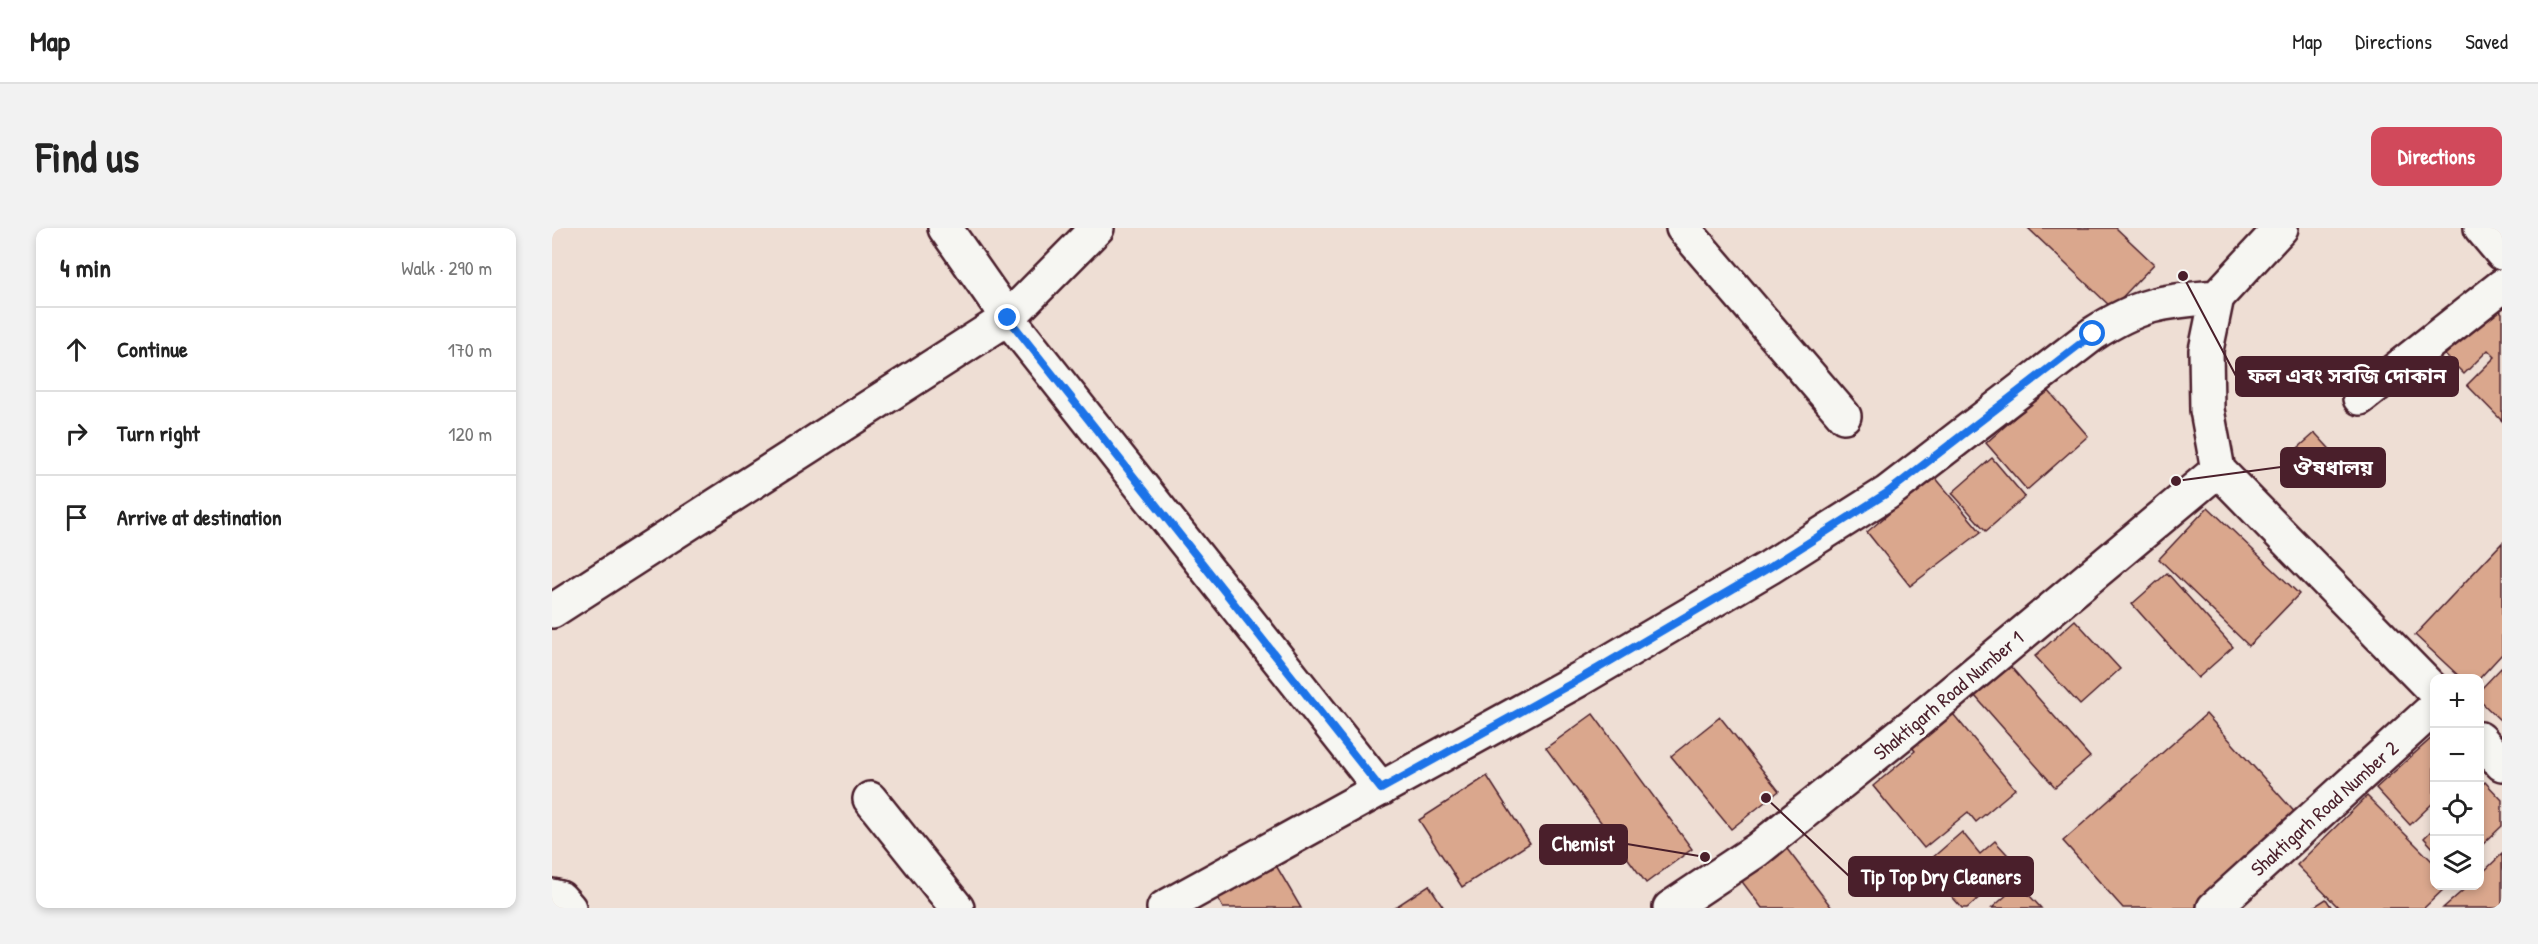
<!DOCTYPE html>
<meta charset="utf-8">
<style>
body{margin:0;font-family:"Patrick Hand","Noto Sans Bengali",sans-serif;background:#f2f2f2;color:#222}
.controls{position:absolute;right:18px;bottom:18px;display:grid;overflow:hidden;border-radius:12px;box-shadow:0 3px 9px #0003}
.controls button{width:54px;height:54px;display:grid;place-items:center;padding:0;border:0;border-bottom:2px solid #e0e0e0;background:#fff;color:#222;font:30px sans-serif}
.stop{position:absolute;width:18px;height:18px;margin:-14px;border:4px solid #1a73e8;border-radius:50%;background:#fff}
.stop.end{background:#1a73e8;border-color:#fff;box-shadow:0 2px 6px #0008}
.list{margin:0;padding:0;list-style:none}
h2{display:flex;justify-content:space-between;align-items:center;height:78px;margin:0;padding:0 24px;font-size:26px}
h2 small{font-size:20px;font-weight:400;color:#767676}
.list li{display:grid;grid-template-columns:39px 1fr auto;gap:18px;align-items:center;box-sizing:border-box;height:84px;padding:0 24px;border-top:2px solid #e0e0e0}
.list b{display:block;font-size:22px;white-space:nowrap}
.list em{font-size:20px;font-style:normal;color:#767676}
.icon{flex:none;width:33px;height:33px;fill:none;stroke:currentColor;stroke-width:2;stroke-linecap:round;stroke-linejoin:round}
.map{position:relative;flex:none;width:1950px;height:680px;overflow:hidden;border-radius:12px}
header{display:flex;align-items:center;gap:36px;box-sizing:border-box;height:84px;padding:0 30px;background:#fff;border-bottom:2px solid #e0e0e0}
header strong{font-size:28px}
nav{display:flex;gap:33px;margin-inline-start:auto;font-size:21px}
.intro{display:flex;align-items:center;justify-content:space-between;box-sizing:border-box;height:144px;padding:0 36px}
h1{margin:0;font-size:42px}
.button{padding:15px 27px;border-radius:12px;background:#d1495b;color:#fff;font-size:21px;font-weight:700}
main{display:flex;gap:36px;padding:0 36px}
aside{flex:1;background:#fff;border-radius:12px;box-shadow:0 3px 9px #0003}
.map>svg:first-child{display:block}
.building{fill:#daa78d;stroke:#4a1f2b;stroke-width:1.5}
.lines{fill:none;stroke-linecap:round;stroke-linejoin:round}
.minor-casing{stroke:#4a1f2b;stroke-width:38}
.minor{stroke:#f6f6f2;stroke-width:33}
.route{stroke:#1a73e8;stroke-width:8}
.labels{text-anchor:middle;dominant-baseline:central;stroke-width:6;stroke-linejoin:round;paint-order:stroke}
.street-label{font-size:20px;fill:#4a1f2b;stroke:#f6f6f2}
.leader{fill:none;stroke:#4a1f2b;stroke-width:2}
.callout-dot{fill:#4a1f2b;stroke:#f6f6f2;stroke-width:2}
.callout{fill:#4a1f2b;stroke:#4a1f2b;stroke-width:2}
.callout-label{font-size:21px;text-anchor:middle;font-weight:bold;fill:#fff}
</style>
<header>
<strong>Map</strong>
<nav><a>Map</a><a>Directions</a><a>Saved</a></nav>
</header>
<div class="intro"><h1>Find us</h1><a class="button">Directions</a></div>
<main>
<aside>
<h2>4 min<small>Walk · 290 m</small></h2>
<ul class="list">
<li><svg class="icon" aria-label="ahead" viewBox="0 0 24 24"><path d="M12 20V5M6 11l6-6 6 6"/></svg><div><b>Continue</b></div><em>170 m</em></li>
<li><svg class="icon" aria-label="right" viewBox="0 0 24 24"><path d="M7 20v-9h11M14 6l5 5-5 5"/></svg><div><b>Turn right</b></div><em>120 m</em></li>
<li><svg class="icon" aria-label="arrive" viewBox="0 0 24 24"><path d="M6 21V4h12l-3 4 3 4H6"/></svg><div><b>Arrive at destination</b></div></li>
</ul>
</aside>
<div class="map">
<svg width="1950" height="680" viewBox="0 0 1950 680">
<rect width="100%" height="100%" fill="#eeded4"/>
<filter id="ink" filterUnits="userSpaceOnUse"><feTurbulence type="fractalNoise" baseFrequency=".0167" numOctaves="2"/><feDisplacementMap in="SourceGraphic" scale="12" xChannelSelector="R" yChannelSelector="G"/><feConvolveMatrix kernelMatrix="1 2 1 2 8 2 1 2 1" color-interpolation-filters="sRGB"/></filter>
<g filter="url(#ink)">
<g class="building">
<path d="M 1476,0 L 1564,0 L 1602,36 L 1560,80 Z"/>
<path d="M 1944,78 L 1950,85 L 1950,193 L 1915,157 L 1943,129 L 1936,122 L 1912,146 L 1893,127 Z"/>
<path d="M 1495,161 L 1536,208 L 1475,262 L 1434,215 Z"/>
<path d="M 1763,205 L 1786,230 L 1752,260 L 1730,234 Z"/>
<path d="M 1440,230 L 1473,269 L 1434,303 L 1400,265 Z"/>
<path d="M 1382,248 L 1429,304 L 1358,358 L 1315,304 Z"/>
<path d="M 1656,279 L 1747,366 L 1697,418 L 1607,331 Z"/>
<path d="M 1950,315 L 1950,426 L 1927,451 L 1910,451 L 1863,407 Z"/>
<path d="M 1615,345 L 1681,419 L 1646,450 L 1580,376 Z"/>
<path d="M 1523,392 L 1568,441 L 1528,477 L 1483,428 Z"/>
<path d="M 1458,438 L 1538,529 L 1503,559 L 1423,468 Z"/>
<path d="M 1950,439 L 1950,494 L 1928,473 L 1928,462 Z"/>
<path d="M 1397,481 L 1463,561 L 1424,594 L 1416,584 L 1372,620 L 1321,558 L 1363,523 L 1356,514 Z"/>
<path d="M 1041,486 L 1140,621 L 1094,655 L 994,520 Z"/>
<path d="M 1654,486 L 1748,590 L 1647,680 L 1571,680 L 1511,613 Z"/>
<path d="M 1168,489 L 1227,563 L 1179,601 L 1119,528 Z"/>
<path d="M 1882,508 L 1882,574 L 1858,597 L 1824,560 Z"/>
<path d="M 935,548 L 978,615 L 910,659 L 867,592 Z"/>
<path d="M 1933,554 L 1950,572 L 1950,598 L 1928,619 L 1928,559 Z"/>
<path d="M 1815,568 L 1882,635 L 1882,658 L 1895,658 L 1872,680 L 1787,680 L 1745,637 Z"/>
<path d="M 1882,600 L 1882,621 L 1872,610 Z"/>
<path d="M 1410,604 L 1428,626 L 1443,613 L 1465,637 L 1415,680 L 1410,680 L 1372,637 Z"/>
<path d="M 1232,617 L 1280,680 L 1210,680 L 1188,651 Z"/>
<path d="M 1950,626 L 1950,680 L 1891,680 L 1916,658 L 1928,658 L 1928,647 Z"/>
<path d="M 722,634 L 749,680 L 671,680 L 664,667 Z"/>
<path d="M 1467,656 L 1489,680 L 1440,680 Z"/>
<path d="M 877,657 L 892,680 L 842,680 Z"/>
<path d="M 1774,671 L 1780,680 L 1760,680 Z"/>
</g>
<g class="lines">
<g class="minor-casing">
<g id="minor">
<path d="M 393,0 L 456,90 L 829,561"/>
<path d="M 1131,0 L 1292,188"/>
<path d="M 1929,0 L 1950,25"/>
<path d="M 1665,69 L 1654,122 L 1655,182 L 1666,242 L 1882,463"/>
<path d="M 1808,170 L 1950,58"/>
<path d="M 0,383 L 456,90 L 545,0"/>
<path d="M 1928,511 L 1950,536"/>
<path d="M 318,571 L 405,680"/>
<path d="M 0,668 L 8,670 L 17,680"/>
<path d="M 612,680 L 1026,452 L 1218,339 L 1335,265 L 1541,106 C 1587,76 1611,73 1665,69 L 1729,0"/>
<path d="M 1118,680 L 1205,622 L 1368,491 L 1666,242"/>
<path d="M 1662,680 L 1882,480"/>
</g>
</g>
<use href="#minor" class="minor"/>
</g>
</g>
<g class="lines" filter="url(#ink)">
<path class="route" d="M 456,90 L 829,561 L 1026,452 L 1218,339 L 1335,265 L 1541,106"/>
</g>
<g class="labels">
<g class="street-label">
<text transform="translate(1396 467) rotate(-40)">Shaktigarh Road Number 1</text>
<text transform="translate(1772 580) rotate(-42)">Shaktigarh Road Number 2</text>
</g>
</g>
<path class="leader" d="M1631 48L1684 148M1624 253L1729 239M1153 629L1075 616M1214 570L1297 648"/>
<g class="callout-dot">
<circle cx="1631" cy="48" r="6"/>
<circle cx="1624" cy="253" r="6"/>
<circle cx="1153" cy="629" r="6"/>
<circle cx="1214" cy="570" r="6"/>
</g>
<g class="callout">
<rect x="1684" y="129" width="222" height="39" rx="6"/>
<rect x="1729" y="220" width="104" height="39" rx="6"/>
<rect x="988" y="597" width="87" height="39" rx="6"/>
<rect x="1297" y="629" width="184" height="39" rx="6"/>
</g>
<g class="callout-label">
<text x="1795" y="155">ফল এবং সবজি দোকান</text>
<text x="1781" y="247">ঔষধালয়</text>
<text x="1031" y="623">Chemist</text>
<text x="1389" y="656">Tip Top Dry Cleaners</text>
</g>
</svg>
<div class="controls">
<button>+</button>
<button>−</button>
<button><svg class="icon" aria-label="locate" viewBox="0 0 24 24"><circle cx="12" cy="12" r="6"/><path d="M12 2v4M12 18v4M2 12h4M18 12h4"/></svg></button>
<button><svg class="icon" aria-label="layers" viewBox="0 0 24 24"><path d="M12 4l9 5-9 5-9-5zM3 14l9 5 9-5"/></svg></button>
</div>
<div class="stop" style="left:1541px;top:106px"></div>
<div class="stop end" style="left:456px;top:90px"></div>
</div>
</main>
